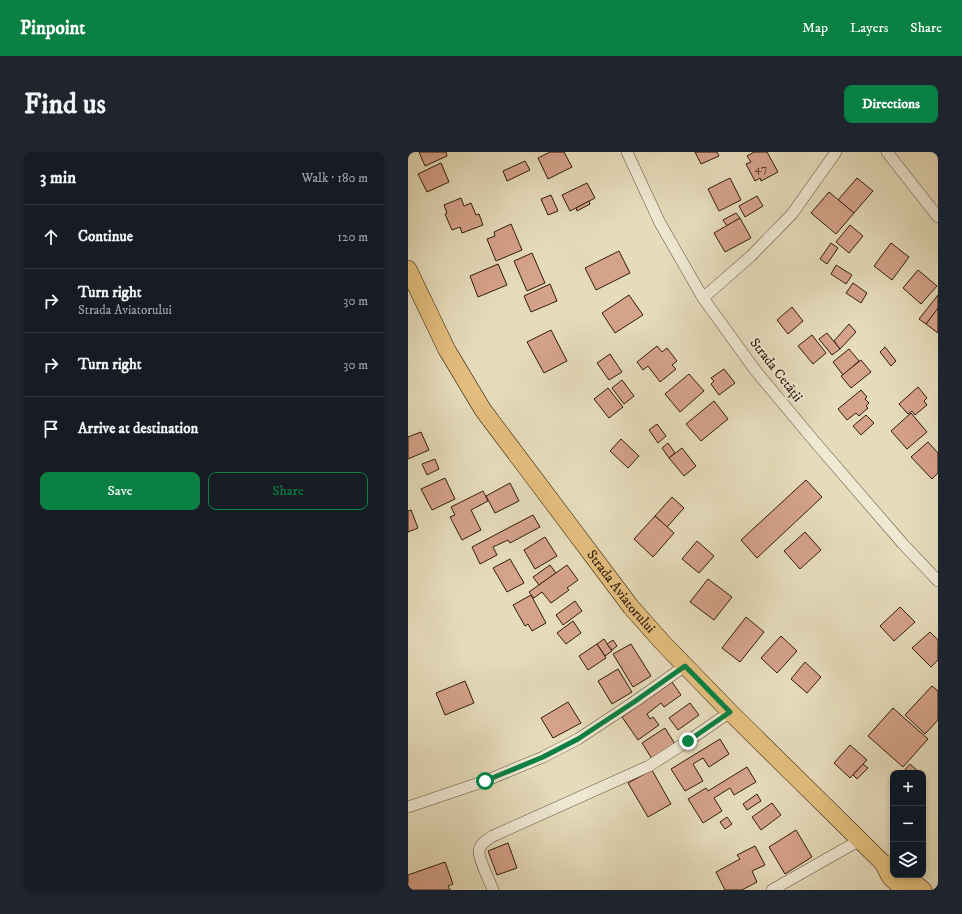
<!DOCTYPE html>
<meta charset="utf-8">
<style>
body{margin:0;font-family:"IM FELL DW Pica",serif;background:#20242c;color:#f1f3f6}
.controls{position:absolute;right:12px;bottom:12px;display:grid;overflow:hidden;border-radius:8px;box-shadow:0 2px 6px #0003}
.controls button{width:36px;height:36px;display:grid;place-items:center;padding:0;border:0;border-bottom:1px solid #363941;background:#171b24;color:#f1f3f6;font:20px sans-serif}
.stop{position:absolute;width:12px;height:12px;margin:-9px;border:3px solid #0b8043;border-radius:50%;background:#fff}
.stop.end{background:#0b8043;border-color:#fff;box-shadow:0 1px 4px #0008}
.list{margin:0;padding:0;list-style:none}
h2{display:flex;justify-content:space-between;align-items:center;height:52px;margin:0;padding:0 16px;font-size:17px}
h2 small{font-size:13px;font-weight:400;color:#9ea1a6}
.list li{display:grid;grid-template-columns:26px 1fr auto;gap:12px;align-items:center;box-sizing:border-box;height:64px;padding:0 16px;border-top:1px solid #363941}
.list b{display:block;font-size:15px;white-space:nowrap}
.list p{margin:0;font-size:13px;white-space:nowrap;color:#9ea1a6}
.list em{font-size:13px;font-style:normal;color:#9ea1a6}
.actions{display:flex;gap:8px;padding:12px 16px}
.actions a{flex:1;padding:9px 0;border:1px solid #0b8043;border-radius:8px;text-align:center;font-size:14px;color:#0b8043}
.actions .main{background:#0b8043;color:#fff}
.icon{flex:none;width:22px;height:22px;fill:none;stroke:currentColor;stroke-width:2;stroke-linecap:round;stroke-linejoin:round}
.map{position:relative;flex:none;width:530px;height:738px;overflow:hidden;border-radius:8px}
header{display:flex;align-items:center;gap:24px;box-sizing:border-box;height:56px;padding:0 20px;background:#0b8043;color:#fff}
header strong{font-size:19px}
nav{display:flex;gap:22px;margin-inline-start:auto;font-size:14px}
.intro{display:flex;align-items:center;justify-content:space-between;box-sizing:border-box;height:96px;padding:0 24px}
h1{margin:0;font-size:28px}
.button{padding:10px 18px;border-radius:8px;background:#0b8043;color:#fff;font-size:14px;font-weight:700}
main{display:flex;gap:24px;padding:0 24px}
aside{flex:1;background:#171b24;border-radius:8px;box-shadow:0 2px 6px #0003}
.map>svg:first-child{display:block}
.building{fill:#d5a28a;stroke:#311c0c}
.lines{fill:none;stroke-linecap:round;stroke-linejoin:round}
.street-casing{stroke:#5e4c38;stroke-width:12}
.primary-casing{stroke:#311c0c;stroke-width:18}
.street{stroke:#efe8d3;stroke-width:11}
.primary{stroke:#e3be7e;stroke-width:17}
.route{stroke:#0b8043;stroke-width:5}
.labels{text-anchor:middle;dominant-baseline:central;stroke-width:4;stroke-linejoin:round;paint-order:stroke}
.number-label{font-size:12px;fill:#5a3e2c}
.street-label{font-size:14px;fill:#311c0c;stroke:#efe8d3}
</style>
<header>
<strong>Pinpoint</strong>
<nav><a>Map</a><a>Layers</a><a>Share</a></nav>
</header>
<div class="intro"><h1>Find us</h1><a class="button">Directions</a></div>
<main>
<aside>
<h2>3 min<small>Walk · 180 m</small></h2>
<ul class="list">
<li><svg class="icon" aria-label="ahead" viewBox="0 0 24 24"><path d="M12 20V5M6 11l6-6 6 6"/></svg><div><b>Continue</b></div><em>120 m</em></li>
<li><svg class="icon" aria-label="right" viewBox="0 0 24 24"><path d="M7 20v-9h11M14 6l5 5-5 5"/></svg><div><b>Turn right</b><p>Strada Aviatorului</p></div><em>30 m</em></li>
<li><svg class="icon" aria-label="right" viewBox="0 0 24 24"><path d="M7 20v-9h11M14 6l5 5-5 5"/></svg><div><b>Turn right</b></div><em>30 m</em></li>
<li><svg class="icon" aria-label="arrive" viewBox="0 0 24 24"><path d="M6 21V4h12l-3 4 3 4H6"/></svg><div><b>Arrive at destination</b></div></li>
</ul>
<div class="actions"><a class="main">Save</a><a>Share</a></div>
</aside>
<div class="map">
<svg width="530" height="738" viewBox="0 0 530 738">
<rect width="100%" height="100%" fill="#e6dcbb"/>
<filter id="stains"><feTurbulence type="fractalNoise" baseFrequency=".005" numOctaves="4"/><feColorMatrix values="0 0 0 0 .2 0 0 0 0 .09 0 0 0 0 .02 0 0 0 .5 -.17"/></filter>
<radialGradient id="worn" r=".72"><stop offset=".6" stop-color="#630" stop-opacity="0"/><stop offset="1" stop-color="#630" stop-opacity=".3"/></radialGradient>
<g class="building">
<path d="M 11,0 L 38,0 L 39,4 L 17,14 Z"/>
<path d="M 142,0 L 156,0 L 164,15 L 140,27 L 130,6 Z"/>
<path d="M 287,0 L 309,0 L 311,4 L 293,12 Z"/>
<path d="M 346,0 L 359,0 L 370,20 L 353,29 L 352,26 L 347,29 L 338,12 L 343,10 L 339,4 Z"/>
<path d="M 117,9 L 122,18 L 99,29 L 95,19 Z"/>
<path d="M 33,11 L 41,30 L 19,40 L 10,22 Z"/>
<path d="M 322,26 L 333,48 L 311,59 L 300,37 Z"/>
<path d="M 449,26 L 465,39 L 446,61 L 430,48 Z"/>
<path d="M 179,31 L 187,46 L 162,59 L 154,43 Z"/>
<path d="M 421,40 L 446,61 L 428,82 L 403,61 Z"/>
<path d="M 143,43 L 150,59 L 140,63 L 133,47 Z"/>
<path d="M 349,44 L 355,54 L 337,65 L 331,54 Z"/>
<path d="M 53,46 L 56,54 L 63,51 L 68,63 L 71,62 L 75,73 L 54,81 L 52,75 L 44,78 L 37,62 L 39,61 L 36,53 Z"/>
<path d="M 181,49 L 182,52 L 169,59 L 168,56 Z"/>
<path d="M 328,61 L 332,66 L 319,74 L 315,68 Z"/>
<path d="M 332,66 L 343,86 L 317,100 L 306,81 Z"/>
<path d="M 103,72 L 114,98 L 88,109 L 79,87 L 87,84 L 86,80 Z"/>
<path d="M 442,73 L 455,84 L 441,101 L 428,90 Z"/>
<path d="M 423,91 L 430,96 L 419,112 L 412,107 Z"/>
<path d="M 483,91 L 501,105 L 484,128 L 466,114 Z"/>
<path d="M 211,99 L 222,121 L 188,138 L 177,116 Z"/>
<path d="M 124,101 L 137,131 L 119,139 L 106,109 Z"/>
<path d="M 90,112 L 99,133 L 70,145 L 62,124 Z"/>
<path d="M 428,113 L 444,123 L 438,132 L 423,122 Z"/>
<path d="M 510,118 L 529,134 L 513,152 L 495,136 Z"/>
<path d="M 445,131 L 459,141 L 453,151 L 438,141 Z"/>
<path d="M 142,132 L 149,149 L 123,160 L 116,144 Z"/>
<path d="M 221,143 L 235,163 L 207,181 L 194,161 Z"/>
<path d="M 530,143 L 530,157 L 518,172 L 511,167 Z"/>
<path d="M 384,155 L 395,169 L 380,182 L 369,168 Z"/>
<path d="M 530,156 L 530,181 L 518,172 Z"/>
<path d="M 441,172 L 448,180 L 432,197 L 426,189 Z"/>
<path d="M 143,178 L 159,209 L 136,221 L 119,190 Z"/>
<path d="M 419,181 L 432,197 L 424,203 L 411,187 Z"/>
<path d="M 404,183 L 418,201 L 405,212 L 390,194 Z"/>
<path d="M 249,194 L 254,200 L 259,196 L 269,209 L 264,213 L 268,217 L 252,230 L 240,214 L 235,218 L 229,210 Z"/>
<path d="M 477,195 L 488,209 L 483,214 L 472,200 Z"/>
<path d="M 441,197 L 451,209 L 435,223 L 425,210 Z"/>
<path d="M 202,202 L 214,220 L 201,228 L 189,211 Z"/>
<path d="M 453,208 L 463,220 L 443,236 L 433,224 Z"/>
<path d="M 316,217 L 327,231 L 311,243 L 303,232 L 306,229 L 303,226 Z"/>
<path d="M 281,222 L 296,239 L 272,260 L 257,242 Z"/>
<path d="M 214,228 L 226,244 L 216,252 L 204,236 Z"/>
<path d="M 510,235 L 519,246 L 516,249 L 519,253 L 507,263 L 504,259 L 500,262 L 491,252 Z"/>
<path d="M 200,236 L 215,255 L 201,266 L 186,247 Z"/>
<path d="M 453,238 L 459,245 L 457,247 L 461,251 L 458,254 L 460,256 L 451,264 L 448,261 L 439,268 L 430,257 Z"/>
<path d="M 306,249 L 320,267 L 293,289 L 278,272 Z"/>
<path d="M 503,261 L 519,280 L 499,297 L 483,279 Z"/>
<path d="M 458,263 L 466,271 L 453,283 L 445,274 Z"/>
<path d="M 249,272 L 258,284 L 250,291 L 241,278 Z"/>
<path d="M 13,280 L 21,298 L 0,307 L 0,285 Z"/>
<path d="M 213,287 L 231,304 L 220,316 L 202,299 Z"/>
<path d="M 520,290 L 530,301 L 530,321 L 524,327 L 503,305 Z"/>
<path d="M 260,291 L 267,301 L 261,306 L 254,296 Z"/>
<path d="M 274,296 L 288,314 L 276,324 L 261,306 Z"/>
<path d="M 27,307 L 31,317 L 19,323 L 14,312 Z"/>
<path d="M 37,326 L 47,347 L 24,358 L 13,337 Z"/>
<path d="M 398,328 L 414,345 L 349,406 L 333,388 Z"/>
<path d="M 102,331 L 111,349 L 87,361 L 78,344 Z"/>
<path d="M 75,339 L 80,349 L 63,358 L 73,378 L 54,388 L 42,365 L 47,363 L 43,355 Z"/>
<path d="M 264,345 L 276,356 L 259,375 L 247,364 Z"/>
<path d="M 3,358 L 10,376 L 0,380 L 0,359 Z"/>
<path d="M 125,363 L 132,375 L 102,391 L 100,388 L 85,395 L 89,403 L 72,412 L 64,395 Z"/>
<path d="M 247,364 L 266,381 L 245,405 L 226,387 Z"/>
<path d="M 397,380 L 413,398 L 392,417 L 376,399 Z"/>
<path d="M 137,385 L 149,404 L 127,417 L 116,398 Z"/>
<path d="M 289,389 L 306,404 L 291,421 L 274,407 Z"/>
<path d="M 102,407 L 116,431 L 99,440 L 85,416 Z"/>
<path d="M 142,413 L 148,421 L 131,433 L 125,425 Z"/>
<path d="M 159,413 L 170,428 L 159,436 L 161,438 L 143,451 L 134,440 L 126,446 L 121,440 Z"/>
<path d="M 300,427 L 324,445 L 306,468 L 282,450 Z"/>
<path d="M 123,443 L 138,471 L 124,479 L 120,472 L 117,474 L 105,453 Z"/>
<path d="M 167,449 L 174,459 L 155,473 L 148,463 Z"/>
<path d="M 492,455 L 507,470 L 486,489 L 472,474 Z"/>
<path d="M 338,465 L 356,480 L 332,510 L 314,496 Z"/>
<path d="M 165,469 L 173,481 L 158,492 L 149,481 Z"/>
<path d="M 522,480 L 530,488 L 530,508 L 523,515 L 504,496 Z"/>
<path d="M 373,484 L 389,499 L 369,521 L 353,506 Z"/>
<path d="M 196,487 L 204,499 L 197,504 L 189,492 Z"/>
<path d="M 205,488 L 209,494 L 204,498 L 199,492 Z"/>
<path d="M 189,492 L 198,506 L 180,518 L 171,504 Z"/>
<path d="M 223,492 L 243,524 L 225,535 L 205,502 Z"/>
<path d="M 397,510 L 413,525 L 399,541 L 383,527 Z"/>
<path d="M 210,517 L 224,540 L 204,552 L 190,529 Z"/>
<path d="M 57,529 L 66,551 L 37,563 L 28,541 Z"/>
<path d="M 264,530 L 273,543 L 256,555 L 253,551 L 239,562 L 242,567 L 245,565 L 251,573 L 230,588 L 214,565 Z"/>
<path d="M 524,534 L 530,539 L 530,568 L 517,582 L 497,563 Z"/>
<path d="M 160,550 L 173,571 L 145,586 L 133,566 Z"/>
<path d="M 282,551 L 291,563 L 270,578 L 261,566 Z"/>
<path d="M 485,556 L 520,587 L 495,615 L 460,584 Z"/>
<path d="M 257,576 L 267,592 L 244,607 L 234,591 Z"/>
<path d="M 312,587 L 321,602 L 301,615 L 295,606 L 285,612 L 295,629 L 277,639 L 263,617 Z"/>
<path d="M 442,593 L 459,608 L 442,626 L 426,611 Z"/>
<path d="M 455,612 L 460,616 L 449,627 L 445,623 Z"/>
<path d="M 502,612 L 512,621 L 494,621 Z"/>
<path d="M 339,615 L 348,630 L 326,643 L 322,636 L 306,646 L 314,659 L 295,671 L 280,647 L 298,636 L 300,639 Z"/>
<path d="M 244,618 L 263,652 L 240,665 L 220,631 Z"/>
<path d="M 349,642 L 353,649 L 339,658 L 335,652 Z"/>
<path d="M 364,651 L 373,663 L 353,678 L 344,665 Z"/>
<path d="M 319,665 L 324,672 L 317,677 L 312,670 Z"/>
<path d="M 388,678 L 404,705 L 377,722 L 361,695 Z"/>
<path d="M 100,691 L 109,716 L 89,723 L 80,699 Z"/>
<path d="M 347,694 L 357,713 L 344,719 L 349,730 L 334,738 L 317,738 L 308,720 L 332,707 L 329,703 Z"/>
<path d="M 37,710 L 45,732 L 40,734 L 42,738 L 0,738 L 0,723 Z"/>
</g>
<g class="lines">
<g class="street-casing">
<g id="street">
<path d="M 219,0 L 252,71 L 295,146 L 347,218 L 407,290 L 495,392 L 530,429"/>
<path d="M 479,0 L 530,65"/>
<path d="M 295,146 L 343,104 L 384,62 L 428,0"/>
<path d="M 0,655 L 77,629 L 135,605 L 170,587 L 226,550 L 277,514"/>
<path d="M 85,738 C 82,729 70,707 71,698 C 73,691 80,687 85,684 L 241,614 L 280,589 L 322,560"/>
<path d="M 364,738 L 452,688"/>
</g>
</g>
<g class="primary-casing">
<g id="primary">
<path id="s1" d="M 0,117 L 39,198 L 75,258 L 223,455 L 255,491 L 322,560 L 475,711 L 485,715"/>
<path d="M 475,711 L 482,725 L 496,738"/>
<path d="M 497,723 L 515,738"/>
</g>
</g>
<use href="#street" class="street"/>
<use href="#primary" class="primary"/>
</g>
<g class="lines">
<path class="route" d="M 77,629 L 135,605 L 170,587 L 226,550 L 277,514 L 322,560 L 280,589"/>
</g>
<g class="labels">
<g class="number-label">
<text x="353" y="16">47</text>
</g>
<g class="street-label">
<text transform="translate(368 218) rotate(52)">Strada Cetății</text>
<text stroke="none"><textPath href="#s1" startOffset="388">Strada Aviatorului</textPath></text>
</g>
</g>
<rect width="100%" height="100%" filter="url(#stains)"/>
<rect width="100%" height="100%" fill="url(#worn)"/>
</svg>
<div class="controls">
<button>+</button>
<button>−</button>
<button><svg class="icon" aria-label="layers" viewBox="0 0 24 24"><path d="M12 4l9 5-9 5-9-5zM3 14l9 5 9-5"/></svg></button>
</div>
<div class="stop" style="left:77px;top:629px"></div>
<div class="stop end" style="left:280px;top:589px"></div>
</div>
</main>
